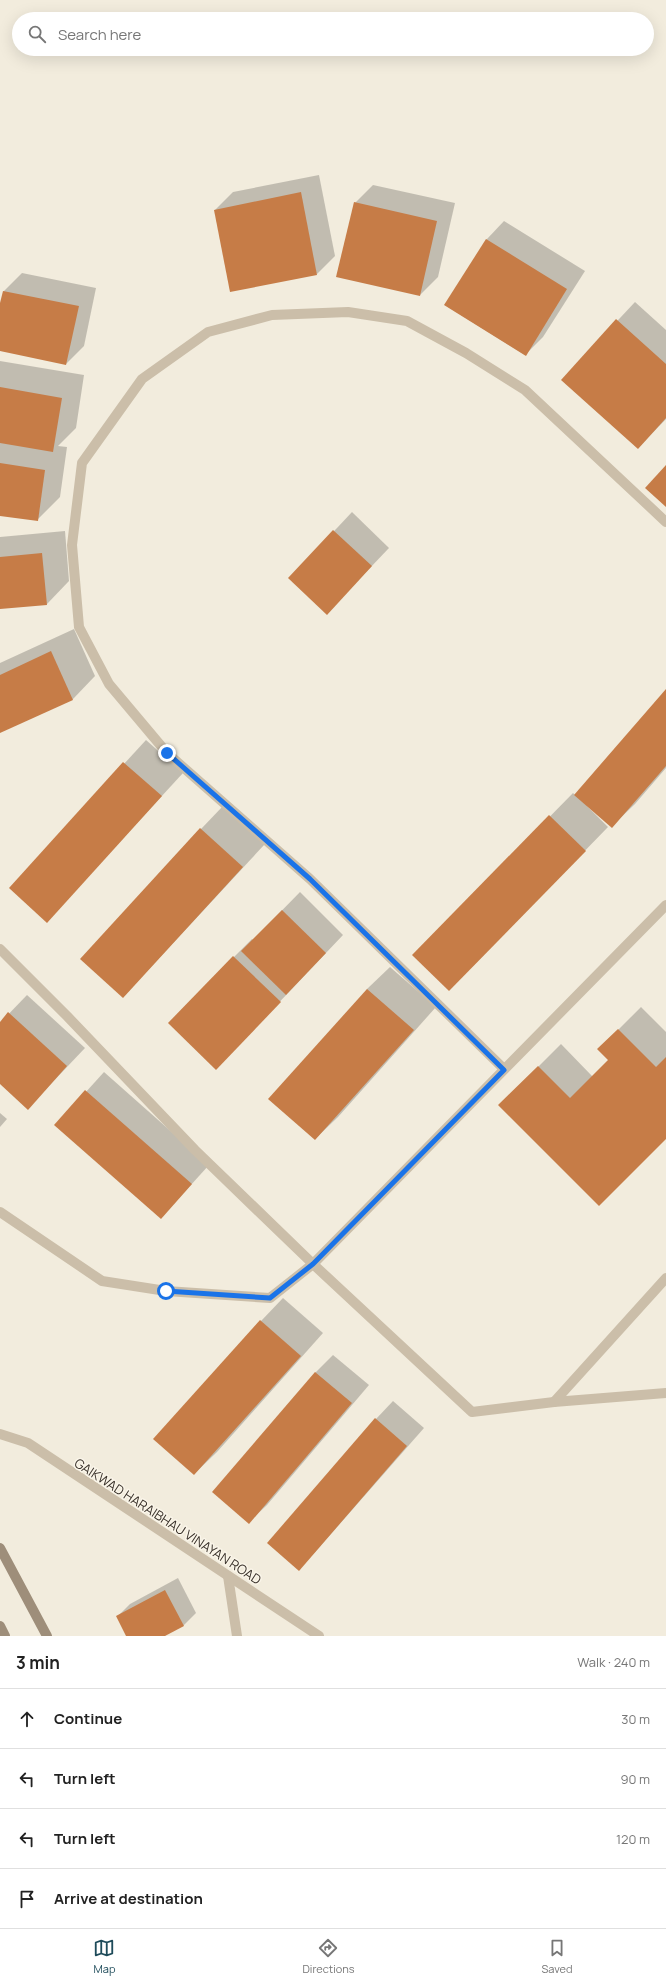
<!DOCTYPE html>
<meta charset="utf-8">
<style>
body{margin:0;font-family:Manrope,sans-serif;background:#f2f2f2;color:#222}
.stop{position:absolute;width:12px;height:12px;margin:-9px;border:3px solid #1a73e8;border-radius:50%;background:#fff}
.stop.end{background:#1a73e8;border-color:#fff;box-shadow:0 1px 4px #0008}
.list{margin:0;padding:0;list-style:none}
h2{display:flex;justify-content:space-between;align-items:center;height:52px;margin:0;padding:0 16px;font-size:17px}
h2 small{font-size:13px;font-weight:400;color:#767676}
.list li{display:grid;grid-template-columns:26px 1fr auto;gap:12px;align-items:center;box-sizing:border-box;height:60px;padding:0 16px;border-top:1px solid #e0e0e0}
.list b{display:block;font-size:15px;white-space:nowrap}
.list em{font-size:13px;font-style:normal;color:#767676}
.icon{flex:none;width:22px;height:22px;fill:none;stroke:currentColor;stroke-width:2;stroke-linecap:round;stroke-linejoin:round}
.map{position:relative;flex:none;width:666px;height:1636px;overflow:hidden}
.search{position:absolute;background:#fff;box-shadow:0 4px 16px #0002;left:12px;right:12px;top:12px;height:44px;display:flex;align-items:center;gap:10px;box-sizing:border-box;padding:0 14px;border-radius:22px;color:#767676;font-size:15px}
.sheet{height:292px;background:#fff}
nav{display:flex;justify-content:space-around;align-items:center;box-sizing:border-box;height:56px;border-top:1px solid #e0e0e0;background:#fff;font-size:11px;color:#767676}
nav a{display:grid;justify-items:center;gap:2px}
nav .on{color:#1e4b5a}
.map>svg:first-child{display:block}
.shadow{fill:#0003}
.building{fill:#c67c47}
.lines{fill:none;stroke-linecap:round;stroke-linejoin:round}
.lane{stroke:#cbbea9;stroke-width:10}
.street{stroke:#cbbea9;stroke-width:10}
.secondary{stroke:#9e8e7a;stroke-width:10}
.route{stroke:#1a73e8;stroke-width:5}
.labels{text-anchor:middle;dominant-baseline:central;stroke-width:3;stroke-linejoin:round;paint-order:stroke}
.street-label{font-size:13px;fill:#383029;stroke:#faf5e9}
</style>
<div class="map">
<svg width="666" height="1636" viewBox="0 0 666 1636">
<rect width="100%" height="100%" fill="#f2ecdd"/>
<g class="shadow">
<path d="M 319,175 L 335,256 L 317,274 L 215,210 L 233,192 Z"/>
<path d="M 373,185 L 455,203 L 438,277 L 420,295 L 355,203 Z"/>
<path d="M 504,221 L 585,271 L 543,337 L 525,355 L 445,305 L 487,239 Z"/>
<path d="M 22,273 L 96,288 L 84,346 L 66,364 L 0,350 L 0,308 L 4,291 Z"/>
<path d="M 635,302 L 666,330 L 666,419 L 638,448 L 562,380 Z"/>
<path d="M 0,361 L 84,375 L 76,428 L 58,446 L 67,447 L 60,497 L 37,520 L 0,515 Z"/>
<path d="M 352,512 L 389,548 L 327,613 L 290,578 Z"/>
<path d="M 65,531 L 69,581 L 47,604 L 0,608 L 0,537 Z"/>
<path d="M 74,629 L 95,676 L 73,699 L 0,732 L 0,663 Z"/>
<path d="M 666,691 L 666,768 L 635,804 L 612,826 L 588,805 L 587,806 L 608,827 L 472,967 L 414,955 L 573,793 L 575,795 Z"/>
<path d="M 146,740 L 183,773 L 47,921 L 10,888 Z"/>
<path d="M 223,806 L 265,844 L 123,997 L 201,829 Z"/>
<path d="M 300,892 L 343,935 L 234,1050 L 169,1023 L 234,957 L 252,939 L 253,940 Z"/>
<path d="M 390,967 L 436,1007 L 338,1117 L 315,1139 L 367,989 Z"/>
<path d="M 27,995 L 85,1048 L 28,1108 L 0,1083 L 0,1023 Z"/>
<path d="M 641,1007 L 666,1032 L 666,1138 L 500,1105 L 561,1044 L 593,1077 L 609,1060 L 599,1049 Z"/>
<path d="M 104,1072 L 209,1165 L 161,1218 L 56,1125 Z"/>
<path d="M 0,1113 L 7,1119 L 0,1127 Z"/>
<path d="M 283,1298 L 323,1333 L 217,1452 L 194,1474 L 261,1321 Z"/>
<path d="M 333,1355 L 369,1385 L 267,1505 L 249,1522 L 315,1373 Z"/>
<path d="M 393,1401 L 424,1428 L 316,1551 L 299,1569 L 376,1419 Z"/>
<path d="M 178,1578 L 196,1613 L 184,1625 L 163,1636 L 128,1636 L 117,1617 L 130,1604 Z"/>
</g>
<g class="building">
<path d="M 301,192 L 317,275 L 230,292 L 214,210 Z"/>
<path d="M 354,202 L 437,221 L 420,296 L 336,277 Z"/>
<path d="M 486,239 L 567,289 L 526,356 L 444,305 Z"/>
<path d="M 3,291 L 79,306 L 66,365 L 0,351 L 0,303 Z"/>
<path d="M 616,319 L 666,364 L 666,418 L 638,449 L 561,380 Z"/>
<path d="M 0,387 L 62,398 L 53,452 L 0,443 Z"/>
<path d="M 0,463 L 45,470 L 38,521 L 0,516 Z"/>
<path d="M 666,465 L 666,507 L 645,488 Z"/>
<path d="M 333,530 L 372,566 L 327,615 L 288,578 Z"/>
<path d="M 42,553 L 47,605 L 0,609 L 0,557 Z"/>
<path d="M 51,651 L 73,700 L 0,733 L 0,675 Z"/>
<path d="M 666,689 L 666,766 L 612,828 L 574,795 Z"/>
<path d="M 123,762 L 162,796 L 47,923 L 9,888 Z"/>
<path d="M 549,815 L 586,851 L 449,991 L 412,955 Z"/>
<path d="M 200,828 L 243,867 L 123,998 L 80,959 Z"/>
<path d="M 282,910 L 326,953 L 286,995 L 241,951 Z"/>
<path d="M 233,956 L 281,1002 L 216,1070 L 168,1023 Z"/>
<path d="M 367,989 L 414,1030 L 315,1140 L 268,1099 Z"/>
<path d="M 8,1012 L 67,1066 L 28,1110 L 0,1084 L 0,1022 Z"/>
<path d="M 618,1029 L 656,1067 L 666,1057 L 666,1139 L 599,1206 L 498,1105 L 538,1066 L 570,1098 L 608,1060 L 597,1049 Z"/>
<path d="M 85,1090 L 192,1184 L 161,1219 L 54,1125 Z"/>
<path d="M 260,1320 L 301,1356 L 194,1475 L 153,1439 Z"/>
<path d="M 315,1372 L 352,1403 L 249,1524 L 212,1492 Z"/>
<path d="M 375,1418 L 407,1446 L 299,1571 L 267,1543 Z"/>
<path d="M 165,1590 L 184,1626 L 165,1636 L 126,1636 L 116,1616 Z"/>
</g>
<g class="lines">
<g class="lane">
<path d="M 0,949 L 67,1016 L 195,1150 L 313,1264 L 472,1412 L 554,1402 L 666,1393"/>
<path d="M 504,1069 L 310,879 L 167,753 L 109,684 L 79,627 L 72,545 L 82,463 L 142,379 L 208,332 L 272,315 L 348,312 L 407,321 L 466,353 L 525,390 L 666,522"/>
<path d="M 0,1212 L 102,1281 L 166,1291 L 270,1298 L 313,1264 L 666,905"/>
<path d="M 554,1402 L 666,1278"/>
</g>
<g class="street">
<path d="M 0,1434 L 28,1443 L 319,1636"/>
<path d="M 228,1576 L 237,1636"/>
</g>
<g class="secondary">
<path d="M 0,1548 L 47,1636"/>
<path d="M 0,1626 L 5,1636"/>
</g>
</g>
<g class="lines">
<path class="route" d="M 166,1291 L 270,1298 L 313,1264 L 504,1070 L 310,879 L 167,753"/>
</g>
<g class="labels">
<g class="street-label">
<text transform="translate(168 1521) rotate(33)">GAIKWAD HARAIBHAU VINAYAN ROAD</text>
</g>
</g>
</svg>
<div class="stop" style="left:166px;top:1291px"></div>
<div class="stop end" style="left:167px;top:753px"></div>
<div class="search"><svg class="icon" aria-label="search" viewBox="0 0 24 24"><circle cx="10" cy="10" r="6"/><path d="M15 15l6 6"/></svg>Search here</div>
</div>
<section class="sheet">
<h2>3 min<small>Walk · 240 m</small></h2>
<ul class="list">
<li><svg class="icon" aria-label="ahead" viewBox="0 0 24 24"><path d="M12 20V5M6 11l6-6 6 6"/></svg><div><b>Continue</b></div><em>30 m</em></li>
<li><svg class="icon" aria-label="left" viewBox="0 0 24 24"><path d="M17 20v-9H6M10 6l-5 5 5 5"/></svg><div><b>Turn left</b></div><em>90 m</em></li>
<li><svg class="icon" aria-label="left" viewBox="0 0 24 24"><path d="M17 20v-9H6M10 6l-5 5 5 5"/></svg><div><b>Turn left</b></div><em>120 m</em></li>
<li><svg class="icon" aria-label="arrive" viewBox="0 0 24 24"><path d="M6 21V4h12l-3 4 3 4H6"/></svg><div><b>Arrive at destination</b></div></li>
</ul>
</section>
<nav>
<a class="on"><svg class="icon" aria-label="map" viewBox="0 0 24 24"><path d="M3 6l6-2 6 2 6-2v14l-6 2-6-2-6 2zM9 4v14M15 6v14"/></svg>Map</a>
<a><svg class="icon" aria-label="directions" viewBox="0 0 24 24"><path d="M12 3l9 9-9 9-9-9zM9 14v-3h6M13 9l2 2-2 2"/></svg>Directions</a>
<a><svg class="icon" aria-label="saved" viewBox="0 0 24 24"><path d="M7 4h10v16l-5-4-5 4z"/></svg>Saved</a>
</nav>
